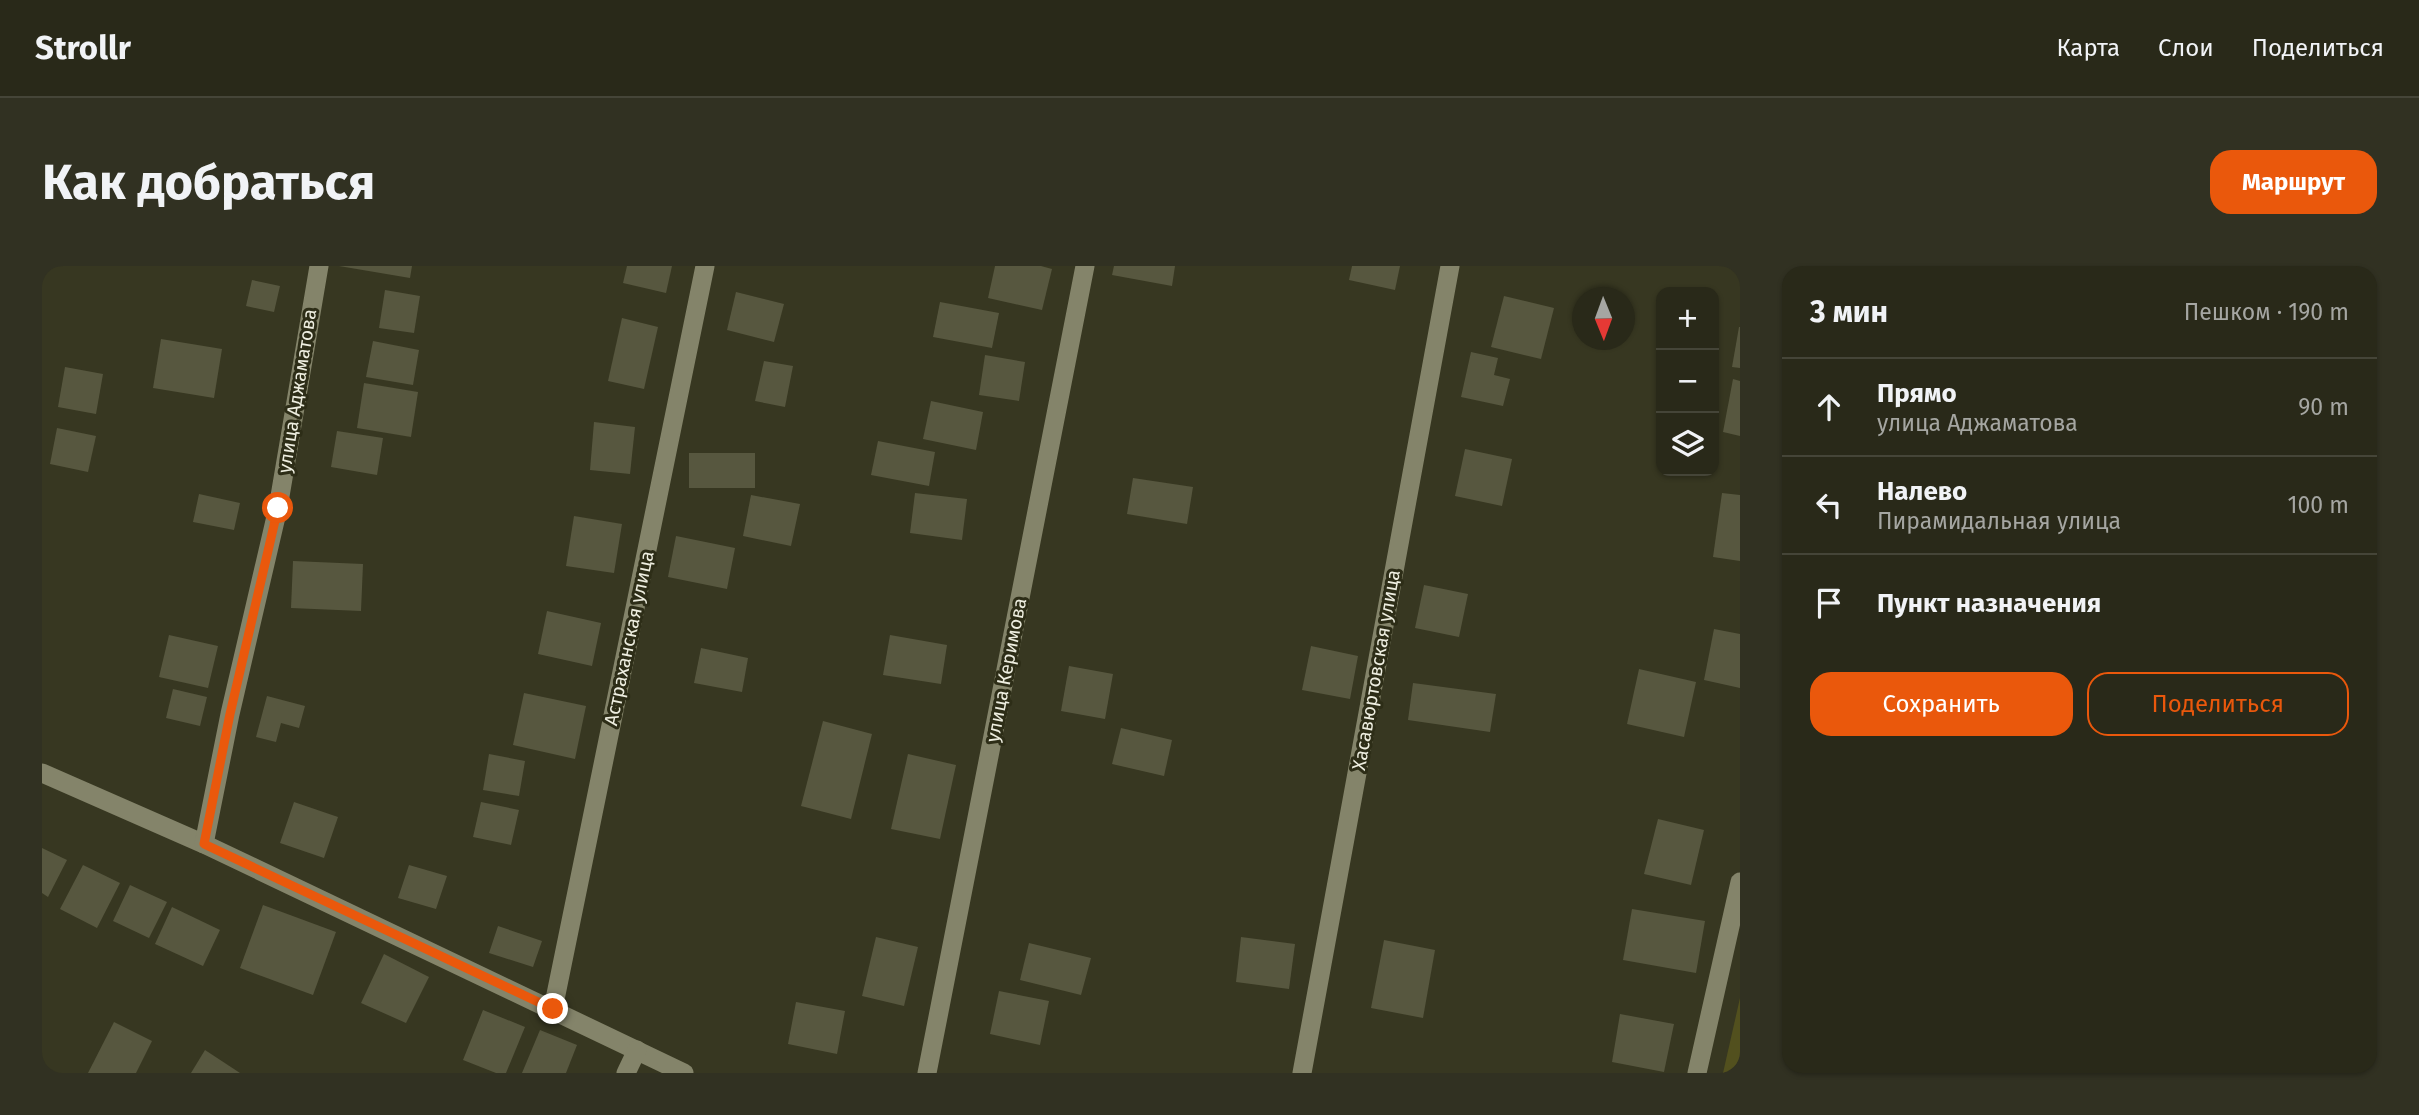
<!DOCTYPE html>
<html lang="ru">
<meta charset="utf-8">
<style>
body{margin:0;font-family:"Fira Sans",sans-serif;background:#313122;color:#f1f3f6}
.controls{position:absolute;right:21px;top:21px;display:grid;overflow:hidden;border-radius:14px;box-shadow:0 2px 5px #0004}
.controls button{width:63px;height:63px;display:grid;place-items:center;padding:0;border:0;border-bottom:2px solid #454538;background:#292919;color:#f1f3f6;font:35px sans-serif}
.compass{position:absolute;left:1530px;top:21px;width:63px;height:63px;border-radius:50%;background:#292919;box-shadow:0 2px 5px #0004;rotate:179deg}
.stop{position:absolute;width:21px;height:21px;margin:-16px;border:5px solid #ea580c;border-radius:50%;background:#fff}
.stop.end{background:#ea580c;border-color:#fff;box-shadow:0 2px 7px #0008}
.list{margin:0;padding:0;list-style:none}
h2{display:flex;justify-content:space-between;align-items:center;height:91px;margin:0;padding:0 28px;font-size:30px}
h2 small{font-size:23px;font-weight:400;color:#a5a6a2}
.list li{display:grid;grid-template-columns:46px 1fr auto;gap:21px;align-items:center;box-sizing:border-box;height:98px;padding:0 28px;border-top:2px solid #454538}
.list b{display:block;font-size:26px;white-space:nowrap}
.list p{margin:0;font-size:23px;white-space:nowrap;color:#a5a6a2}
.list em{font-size:23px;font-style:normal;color:#a5a6a2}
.actions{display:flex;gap:14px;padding:21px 28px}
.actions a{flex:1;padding:16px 0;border:2px solid #ea580c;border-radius:21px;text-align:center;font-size:24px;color:#ea580c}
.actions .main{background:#ea580c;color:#fff}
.icon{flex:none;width:38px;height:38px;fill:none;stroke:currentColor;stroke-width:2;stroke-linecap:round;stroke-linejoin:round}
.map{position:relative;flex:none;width:1698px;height:807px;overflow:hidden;border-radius:21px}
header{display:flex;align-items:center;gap:42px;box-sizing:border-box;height:98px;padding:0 35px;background:#292919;border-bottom:2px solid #454538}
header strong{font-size:33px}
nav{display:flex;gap:38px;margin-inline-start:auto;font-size:24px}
.intro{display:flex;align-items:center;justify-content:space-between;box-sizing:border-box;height:168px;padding:0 42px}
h1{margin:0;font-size:49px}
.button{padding:18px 32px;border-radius:21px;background:#ea580c;color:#fff;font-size:24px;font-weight:700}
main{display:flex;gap:42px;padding:0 42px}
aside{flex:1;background:#292919;border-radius:21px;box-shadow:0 2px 5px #0004}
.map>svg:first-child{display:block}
.green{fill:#52501e}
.building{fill:#57573f}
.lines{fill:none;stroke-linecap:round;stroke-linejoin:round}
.minor{stroke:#84846a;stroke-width:19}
.route{stroke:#ea580c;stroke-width:9}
.labels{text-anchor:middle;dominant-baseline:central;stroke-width:6;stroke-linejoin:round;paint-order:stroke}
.street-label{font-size:19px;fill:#eeeee0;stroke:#2d2d17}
</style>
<header>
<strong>Strollr</strong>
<nav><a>Карта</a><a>Слои</a><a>Поделиться</a></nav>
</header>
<div class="intro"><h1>Как добраться</h1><a class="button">Маршрут</a></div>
<main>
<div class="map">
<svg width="1698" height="807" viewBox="0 0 1698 807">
<rect width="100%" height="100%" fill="#373721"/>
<path class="green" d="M 1698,732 L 1698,807 L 1681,807 Z"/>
<g class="building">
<path d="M 297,0 L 370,0 L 368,12 Z"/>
<path d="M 585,0 L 630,0 L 624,27 L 581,17 Z"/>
<path d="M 953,0 L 999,0 L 1010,3 L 1000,44 L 946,32 Z"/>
<path d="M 1072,0 L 1133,0 L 1130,20 L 1070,9 Z"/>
<path d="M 1310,0 L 1358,0 L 1353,24 L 1307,14 Z"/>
<path d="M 210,14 L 238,20 L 232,46 L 204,40 Z"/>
<path d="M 343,24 L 378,30 L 372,67 L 337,62 Z"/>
<path d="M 694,26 L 742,38 L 732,76 L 685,64 Z"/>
<path d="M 1462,30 L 1512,42 L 1499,93 L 1449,81 Z"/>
<path d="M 898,36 L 957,47 L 950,82 L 891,71 Z"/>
<path d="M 580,52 L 616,61 L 602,123 L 566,115 Z"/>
<path d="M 1697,61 L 1698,61 L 1698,102 L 1690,101 Z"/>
<path d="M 119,73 L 180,83 L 172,132 L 111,122 Z"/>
<path d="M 331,75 L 377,84 L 371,119 L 324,111 Z"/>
<path d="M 1429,86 L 1456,92 L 1452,109 L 1468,113 L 1461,140 L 1419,131 Z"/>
<path d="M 943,89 L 983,96 L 977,135 L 937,129 Z"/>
<path d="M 722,95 L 751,100 L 743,141 L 713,135 Z"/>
<path d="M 23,101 L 61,108 L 54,148 L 16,141 Z"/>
<path d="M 1691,113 L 1698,115 L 1698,170 L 1681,166 Z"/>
<path d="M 322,117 L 376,126 L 369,171 L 315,162 Z"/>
<path d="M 889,135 L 941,146 L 934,184 L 881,173 Z"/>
<path d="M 552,156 L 593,161 L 588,208 L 548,204 Z"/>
<path d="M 15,162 L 54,170 L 46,206 L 8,198 Z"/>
<path d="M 295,165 L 341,172 L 335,209 L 289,201 Z"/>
<path d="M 836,175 L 893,186 L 887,220 L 829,209 Z"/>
<path d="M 1423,183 L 1470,193 L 1460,240 L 1413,230 Z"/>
<rect x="647" y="187" width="66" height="35"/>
<path d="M 1091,212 L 1151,221 L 1145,258 L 1085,248 Z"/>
<path d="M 873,227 L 925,233 L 920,274 L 868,267 Z"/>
<path d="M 1680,227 L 1698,229 L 1698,295 L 1671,291 Z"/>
<path d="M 157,228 L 198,237 L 192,264 L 151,256 Z"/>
<path d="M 709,229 L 758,238 L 749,280 L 701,270 Z"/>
<path d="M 532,250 L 580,258 L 572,307 L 524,300 Z"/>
<path d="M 634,270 L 693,282 L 685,323 L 626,311 Z"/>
<path d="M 251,295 L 321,298 L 319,345 L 249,342 Z"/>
<path d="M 1382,319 L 1426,328 L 1417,371 L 1373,362 Z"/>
<path d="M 505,345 L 559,357 L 550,400 L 496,388 Z"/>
<path d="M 1672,363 L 1698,368 L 1698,422 L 1662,414 Z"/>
<path d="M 127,369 L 176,380 L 166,422 L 117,411 Z"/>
<path d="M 848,369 L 905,379 L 899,418 L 841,409 Z"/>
<path d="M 1269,380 L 1316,390 L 1308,433 L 1260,424 Z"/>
<path d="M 659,382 L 706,392 L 700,426 L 652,417 Z"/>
<path d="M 1027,400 L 1071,408 L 1063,453 L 1019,445 Z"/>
<path d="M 1597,403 L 1654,416 L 1642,471 L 1585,458 Z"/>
<path d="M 1371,417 L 1454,428 L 1448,466 L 1366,454 Z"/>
<path d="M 131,423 L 165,431 L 158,460 L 124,452 Z"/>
<path d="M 482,427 L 544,440 L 533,493 L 471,479 Z"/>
<path d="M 225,430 L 263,440 L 257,462 L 239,457 L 234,476 L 214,471 Z"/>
<path d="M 781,455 L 830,468 L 809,553 L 759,540 Z"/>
<path d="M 1079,462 L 1130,474 L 1122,510 L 1070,498 Z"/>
<path d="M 447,488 L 483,495 L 477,530 L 441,524 Z"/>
<path d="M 866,488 L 914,499 L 898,573 L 849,563 Z"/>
<path d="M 252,536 L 296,551 L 282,592 L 238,577 Z"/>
<path d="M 439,536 L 477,544 L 469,579 L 431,571 Z"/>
<path d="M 1616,553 L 1662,564 L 1649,619 L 1602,608 Z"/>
<path d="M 0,582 L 25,594 L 6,631 L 0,627 Z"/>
<path d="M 41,599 L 78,617 L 55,662 L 18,643 Z"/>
<path d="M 367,599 L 405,610 L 394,643 L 356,632 Z"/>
<path d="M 88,619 L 125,636 L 107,672 L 71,655 Z"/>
<path d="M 221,639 L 294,666 L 271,729 L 198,702 Z"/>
<path d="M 130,641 L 178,664 L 161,700 L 113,678 Z"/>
<path d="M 1590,643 L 1663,655 L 1654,707 L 1581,694 Z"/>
<path d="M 456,660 L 500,675 L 491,701 L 447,687 Z"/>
<path d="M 834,671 L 876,681 L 862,740 L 820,730 Z"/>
<path d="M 1199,671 L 1253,678 L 1247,723 L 1194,716 Z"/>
<path d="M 1342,674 L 1393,684 L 1381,752 L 1329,742 Z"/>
<path d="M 987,677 L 1049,692 L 1039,729 L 978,714 Z"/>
<path d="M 342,688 L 387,711 L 364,757 L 319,737 Z"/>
<path d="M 957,725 L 1007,735 L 998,779 L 948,768 Z"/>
<path d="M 754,736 L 803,745 L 795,788 L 746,778 Z"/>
<path d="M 441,744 L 483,761 L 464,807 L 454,807 L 421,794 Z"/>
<path d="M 1578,748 L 1632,758 L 1622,806 L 1570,796 Z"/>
<path d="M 72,756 L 110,775 L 94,807 L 46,807 Z"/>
<path d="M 498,764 L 535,779 L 524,807 L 480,807 Z"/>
<path d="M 163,784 L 198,807 L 149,807 Z"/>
</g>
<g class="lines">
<g class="minor">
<path d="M 0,507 L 162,578 L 642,807"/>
<path d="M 162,578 L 188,448 L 236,242 L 277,0"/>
<path d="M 511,743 L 663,0"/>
<path d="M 584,807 L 595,784"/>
<path d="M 885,807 L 1043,0"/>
<path d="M 1260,807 L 1408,0"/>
<path d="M 1655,807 L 1698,616"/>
</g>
</g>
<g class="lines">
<path class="route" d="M 236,242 L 188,448 L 162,578 L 511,743"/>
</g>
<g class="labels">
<g class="street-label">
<text transform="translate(255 125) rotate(-81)">улица Аджаматова</text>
<text transform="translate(587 372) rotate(-78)">Астраханская улица</text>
<text transform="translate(964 404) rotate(-79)">улица Керимова</text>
<text transform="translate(1334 404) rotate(-80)">Хасавюртовская улица</text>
</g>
</g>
</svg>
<div class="controls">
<button>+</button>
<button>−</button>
<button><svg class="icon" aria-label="layers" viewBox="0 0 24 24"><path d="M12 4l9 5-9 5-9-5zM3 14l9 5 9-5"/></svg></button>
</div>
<svg class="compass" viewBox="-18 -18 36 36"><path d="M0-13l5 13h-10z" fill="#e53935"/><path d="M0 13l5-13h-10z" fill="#a5a6a2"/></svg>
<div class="stop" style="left:236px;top:242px"></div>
<div class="stop end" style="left:511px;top:743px"></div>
</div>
<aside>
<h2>3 мин<small>Пешком · 190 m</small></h2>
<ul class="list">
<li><svg class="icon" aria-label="ahead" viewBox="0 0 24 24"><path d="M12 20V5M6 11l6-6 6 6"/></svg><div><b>Прямо</b><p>улица Аджаматова</p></div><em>90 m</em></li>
<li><svg class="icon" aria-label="left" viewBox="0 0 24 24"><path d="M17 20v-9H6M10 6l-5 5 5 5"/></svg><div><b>Налево</b><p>Пирамидальная улица</p></div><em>100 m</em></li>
<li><svg class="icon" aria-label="arrive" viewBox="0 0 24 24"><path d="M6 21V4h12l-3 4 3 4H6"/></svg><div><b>Пункт назначения</b></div></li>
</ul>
<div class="actions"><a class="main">Сохранить</a><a>Поделиться</a></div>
</aside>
</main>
